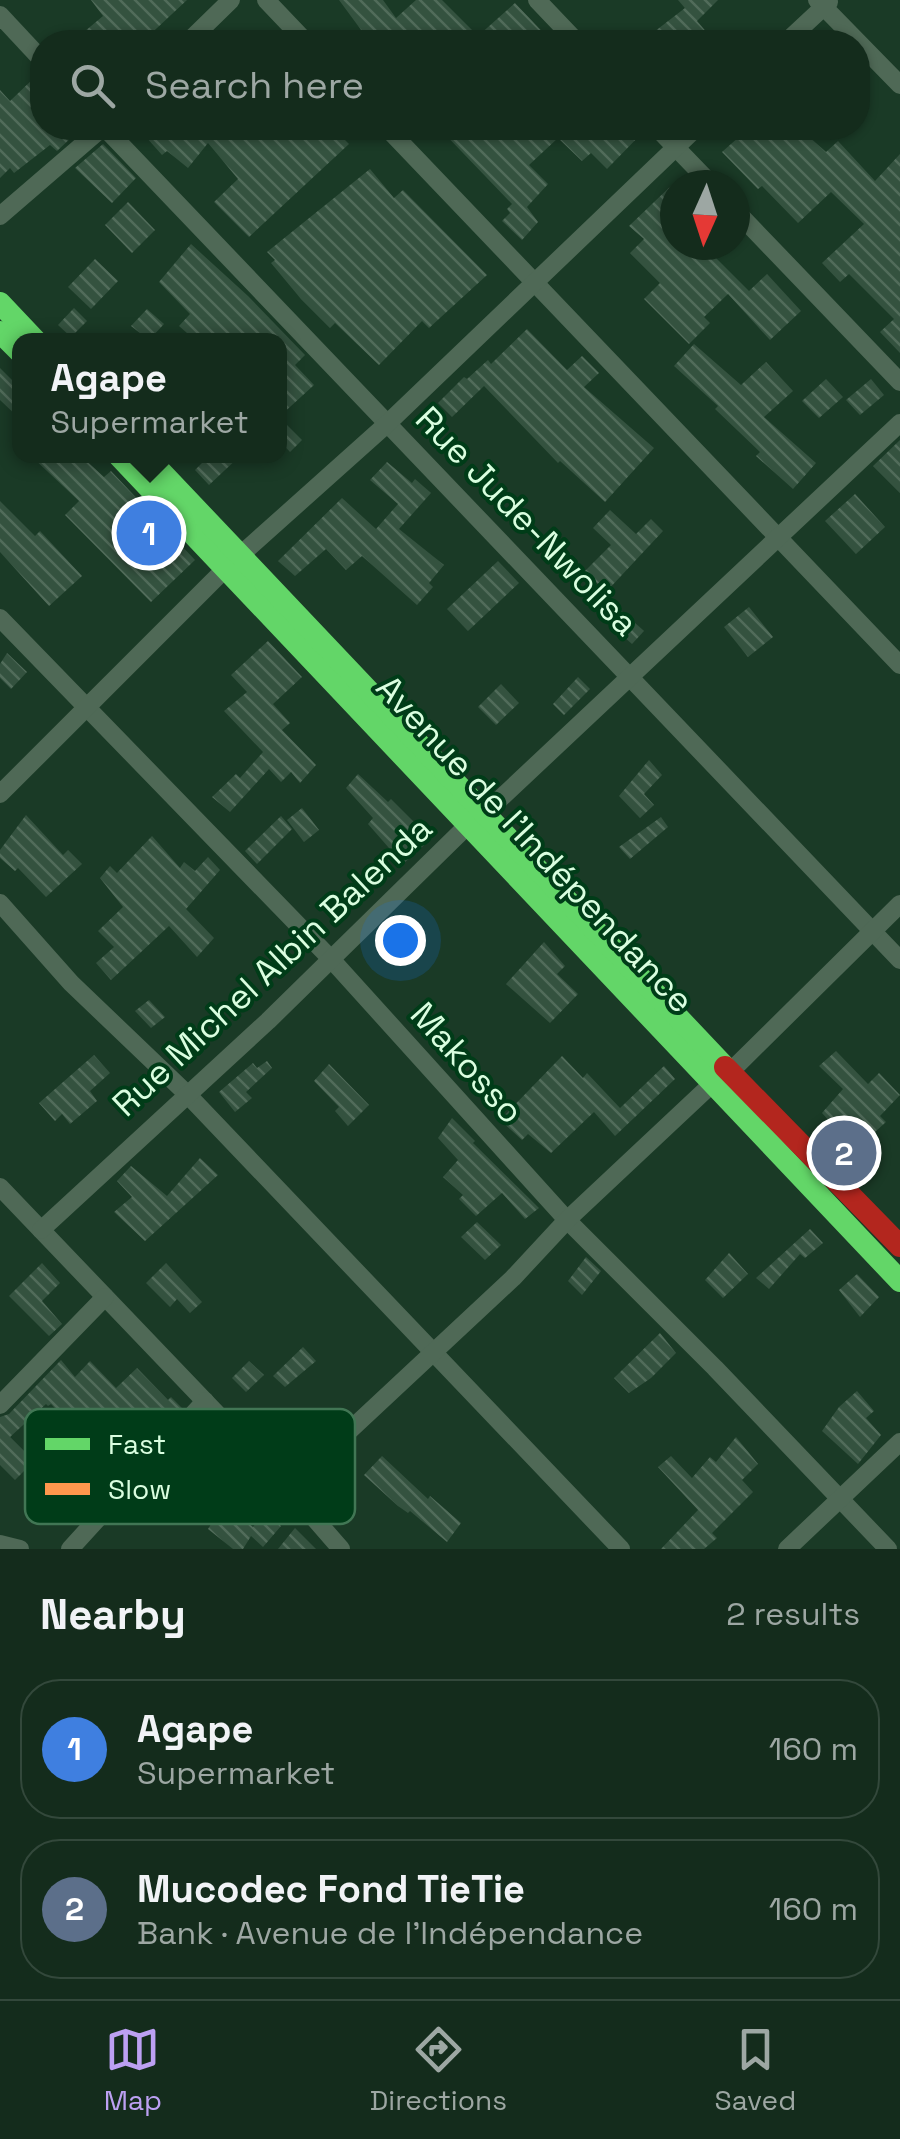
<!DOCTYPE html>
<meta charset="utf-8">
<style>
body{margin:0;font-family:"Space Grotesk",sans-serif;background:#1d3425;color:#f1f3f6}
.compass{position:absolute;left:660px;top:170px;width:90px;height:90px;border-radius:50%;background:#142c1c;box-shadow:0 2px 8px #0004;rotate:183deg}
.you{position:absolute;left:400px;top:940px;width:35px;height:35px;margin:-25px;border:8px solid #fff;border-radius:50%;background:#1a73e8;box-shadow:0 0 0 15px #1a73e833}
.badge{display:grid;place-items:center;width:65px;height:65px;border-radius:50%;background:#bca0f2;color:#fff;font-size:32px;font-weight:700}
.pin{position:absolute;translate:-50% -50%;border:5px solid #fff;box-shadow:0 2px 10px #0006}
.popup{position:absolute;left:12px;top:333px;width:275px;height:130px;box-sizing:border-box;display:grid;place-content:center;border-radius:20px;background:#142c1c;filter:drop-shadow(0 2px 8px #0005);font-size:32px;white-space:nowrap;color:#9da7a3}
.popup b{font-size:38px;color:#f1f3f6}
.popup::after{content:'';position:absolute;left:50%;top:100%;margin-left:-20px;border:20px solid transparent;border-top-color:#142c1c}
.list{margin:0;padding:0;list-style:none}
h2{display:flex;justify-content:space-between;align-items:center;height:130px;margin:0;padding:0 40px;font-size:42px}
h2 small{font-size:32px;font-weight:400;color:#9da7a3}
.list li{display:grid;grid-template-columns:65px 1fr auto;gap:30px;align-items:center;box-sizing:border-box;height:140px;margin:0 20px 20px;padding:0 20px;border:2px solid #33483b;border-radius:40px}
.list b{display:block;font-size:38px;white-space:nowrap}
.list p{margin:0;font-size:32px;white-space:nowrap;color:#9da7a3}
.list em{font-size:32px;font-style:normal;color:#9da7a3}
.icon{flex:none;width:55px;height:55px;fill:none;stroke:currentColor;stroke-width:2;stroke-linecap:round;stroke-linejoin:round}
.map{position:relative;flex:none;width:900px;height:1549px;overflow:hidden}
.search{position:absolute;background:#142c1c;box-shadow:0 2px 8px #0004;left:30px;right:30px;top:30px;height:110px;display:flex;align-items:center;gap:25px;box-sizing:border-box;padding:0 35px;border-radius:40px;color:#9da7a3;font-size:38px}
.sheet{height:450px;background:#142c1c}
nav{display:flex;justify-content:space-around;align-items:center;box-sizing:border-box;height:140px;border-top:2px solid #33483b;background:#142c1c;font-size:28px;color:#9da7a3}
nav a{display:grid;justify-items:center;gap:5px}
nav .on{color:#bca0f2}
.map>svg:first-child{display:block}
.building{fill:url(#building-back-hatch)}
.lines{fill:none;stroke-linecap:round;stroke-linejoin:round}
.street{stroke:#4f6956;stroke-width:18}
.fast{stroke:#63d668;stroke-width:22}
.jam{stroke:#b3261e;stroke-width:22}
.labels{text-anchor:middle;dominant-baseline:central;stroke-width:8;stroke-linejoin:round;paint-order:stroke}
.street-label{font-size:35px;fill:#dafee0;stroke:#003c18}
.key{fill:#003c18;stroke:#417654;stroke-width:2.5}
.key-label{font-size:28px;fill:#dafee0}
</style>
<div class="map">
<svg width="900" height="1549" viewBox="0 0 900 1549">
<defs>
<pattern id="building-back-hatch" width="6" height="6" patternUnits="userSpaceOnUse" patternTransform="scale(2.5)"><rect width="6" height="6" fill="#34523f"/><path d="M-1 5l2 2M0 0l6 6M5-1l2 2" fill="none" stroke="#516c5a"/></pattern>
</defs>
<rect width="100%" height="100%" fill="#1a3a26"/>
<g class="building">
<path d="M 91,0 L 187,0 L 142,42 L 72,42 L 103,16 Z"/>
<path d="M 339,0 L 383,0 L 396,18 L 416,0 L 442,0 L 478,36 L 515,3 L 552,42 L 430,42 L 419,31 L 407,42 L 370,42 Z"/>
<path d="M 678,0 L 718,0 L 697,21 L 715,42 L 641,42 L 685,8 Z"/>
<path d="M 34,78 L 42,87 L 42,128 L 70,128 L 74,135 L 57,151 L 50,145 L 14,173 L 10,168 L 0,178 L 0,90 L 10,101 Z"/>
<path d="M 138,128 L 269,128 L 281,140 L 295,128 L 333,128 L 349,144 L 249,237 L 214,202 L 238,179 L 208,143 L 188,168 L 167,151 L 162,155 Z"/>
<path d="M 439,128 L 645,128 L 645,130 L 607,169 L 591,153 L 582,161 L 558,138 L 529,165 L 548,184 L 527,207 L 538,222 L 522,240 L 502,221 L 510,213 L 507,209 L 512,204 Z"/>
<path d="M 749,128 L 799,128 L 826,152 L 838,141 L 875,181 L 900,154 L 900,353 L 880,332 L 894,319 L 849,274 L 840,282 L 822,263 L 864,224 L 831,192 L 798,223 L 762,186 L 758,189 L 722,152 Z"/>
<path d="M 103,144 L 136,178 L 112,203 L 75,168 Z"/>
<path d="M 370,169 L 394,198 L 403,190 L 487,275 L 429,328 L 422,321 L 379,365 L 335,323 L 330,328 L 301,299 L 271,263 L 275,260 L 267,252 Z"/>
<path d="M 675,182 L 675,218 L 665,227 L 675,236 L 675,245 L 703,245 L 749,291 L 767,274 L 801,311 L 770,340 L 728,294 L 704,317 L 710,323 L 689,344 L 644,299 L 660,283 L 630,253 L 644,239 L 629,226 Z"/>
<path d="M 128,202 L 155,230 L 132,253 L 105,225 Z"/>
<path d="M 191,244 L 248,296 L 305,355 L 295,365 L 314,385 L 279,417 L 302,440 L 290,452 L 279,440 L 279,340 L 195,340 L 179,326 L 190,314 L 159,282 Z"/>
<path d="M 95,259 L 118,281 L 91,309 L 68,287 Z"/>
<path d="M 74,308 L 87,321 L 71,337 L 58,325 Z"/>
<path d="M 147,309 L 164,324 L 149,340 L 131,326 Z"/>
<path d="M 527,329 L 567,370 L 582,356 L 599,373 L 584,387 L 654,448 L 605,502 L 560,461 L 558,463 L 484,386 L 452,417 L 438,403 L 464,377 L 467,379 L 488,360 L 491,364 Z"/>
<path d="M 694,344 L 741,385 L 766,362 L 793,391 L 764,417 L 816,463 L 793,489 L 756,456 L 760,452 L 715,409 L 718,406 L 674,366 Z"/>
<path d="M 0,368 L 19,387 L 19,418 L 0,400 Z"/>
<path d="M 826,379 L 843,397 L 819,418 L 802,401 Z"/>
<path d="M 871,379 L 884,395 L 860,415 L 846,400 Z"/>
<path d="M 900,440 L 900,493 L 873,466 Z"/>
<path d="M 31,456 L 81,456 L 104,477 L 111,471 L 195,560 L 151,602 L 65,515 L 79,501 Z"/>
<path d="M 209,456 L 240,456 L 209,485 L 195,470 Z"/>
<path d="M 387,462 L 412,483 L 415,479 L 431,493 L 399,529 L 444,565 L 429,583 L 433,587 L 417,605 L 362,556 L 346,570 L 326,549 L 295,576 L 278,561 L 342,498 L 376,529 L 398,504 L 370,480 Z"/>
<path d="M 855,494 L 885,527 L 856,554 L 825,521 Z"/>
<path d="M 0,501 L 35,536 L 40,531 L 82,576 L 49,606 L 0,552 Z"/>
<path d="M 610,510 L 636,534 L 651,519 L 663,531 L 606,592 L 585,571 L 611,545 L 593,528 Z"/>
<path d="M 498,561 L 519,583 L 468,631 L 447,609 Z"/>
<path d="M 615,605 L 644,631 L 632,644 L 603,618 Z"/>
<path d="M 749,607 L 773,637 L 748,657 L 724,627 Z"/>
<path d="M 268,641 L 302,677 L 273,704 L 290,723 L 282,730 L 316,765 L 300,783 L 291,772 L 281,782 L 269,769 L 230,812 L 212,797 L 236,774 L 240,778 L 263,752 L 224,711 L 247,692 L 231,675 Z"/>
<path d="M 7,653 L 27,672 L 11,689 L 0,678 L 0,664 Z"/>
<path d="M 578,677 L 590,689 L 564,715 L 553,704 Z"/>
<path d="M 501,684 L 519,703 L 496,725 L 478,707 Z"/>
<path d="M 649,760 L 662,775 L 644,794 L 654,805 L 640,818 L 619,796 Z"/>
<path d="M 358,774 L 388,802 L 391,799 L 431,839 L 403,864 L 368,824 L 373,818 L 346,788 Z"/>
<path d="M 302,808 L 319,830 L 304,842 L 287,820 Z"/>
<path d="M 26,815 L 63,855 L 68,850 L 82,864 L 46,897 L 18,868 L 15,871 L 0,858 L 0,850 Z"/>
<path d="M 281,816 L 292,829 L 257,864 L 245,851 Z"/>
<path d="M 661,817 L 668,827 L 630,859 L 619,847 Z"/>
<path d="M 152,836 L 180,868 L 184,862 L 195,871 L 208,857 L 220,870 L 186,909 L 214,938 L 197,957 L 169,926 L 111,980 L 96,963 L 114,947 L 98,931 L 123,907 L 100,878 L 110,866 L 117,873 Z"/>
<path d="M 544,942 L 565,966 L 557,974 L 578,994 L 550,1023 L 506,984 Z"/>
<path d="M 149,1000 L 165,1017 L 151,1028 L 135,1011 Z"/>
<path d="M 836,1051 L 868,1084 L 879,1073 L 900,1095 L 880,1116 L 886,1122 L 855,1150 L 822,1113 L 843,1089 L 819,1066 Z"/>
<path d="M 94,1055 L 110,1073 L 90,1091 L 97,1101 L 70,1124 L 62,1114 L 55,1121 L 39,1103 Z"/>
<path d="M 562,1056 L 583,1078 L 587,1073 L 620,1108 L 664,1066 L 675,1079 L 615,1136 L 594,1112 L 551,1153 L 528,1134 L 522,1140 L 500,1120 Z"/>
<path d="M 267,1061 L 272,1068 L 246,1092 L 252,1098 L 235,1112 L 219,1092 L 253,1063 L 257,1068 Z"/>
<path d="M 329,1064 L 369,1105 L 348,1126 L 335,1111 L 339,1107 L 314,1081 Z"/>
<path d="M 452,1118 L 475,1141 L 473,1143 L 539,1208 L 525,1219 L 502,1193 L 476,1216 L 459,1199 L 463,1195 L 443,1177 L 458,1160 L 438,1138 Z"/>
<path d="M 200,1158 L 218,1175 L 145,1241 L 114,1212 L 132,1197 L 117,1181 L 131,1166 L 167,1196 Z"/>
<path d="M 477,1222 L 501,1245 L 485,1260 L 461,1237 Z"/>
<path d="M 810,1229 L 823,1243 L 805,1258 L 800,1254 L 769,1289 L 756,1278 Z"/>
<path d="M 729,1253 L 748,1274 L 723,1298 L 705,1280 Z"/>
<path d="M 586,1257 L 601,1271 L 582,1295 L 568,1281 Z"/>
<path d="M 42,1263 L 60,1283 L 42,1301 L 62,1324 L 49,1336 L 9,1296 Z"/>
<path d="M 166,1263 L 202,1302 L 190,1313 L 177,1299 L 170,1307 L 146,1283 Z"/>
<path d="M 857,1274 L 879,1297 L 860,1317 L 839,1290 Z"/>
<path d="M 660,1333 L 676,1353 L 651,1378 L 629,1393 L 614,1378 Z"/>
<path d="M 303,1347 L 316,1361 L 285,1387 L 273,1376 Z"/>
<path d="M 61,1360 L 75,1377 L 90,1361 L 116,1388 L 137,1368 L 168,1400 L 171,1397 L 182,1408 L 128,1461 L 130,1463 L 101,1497 L 88,1487 L 86,1489 L 62,1464 L 83,1443 L 71,1432 L 74,1428 L 51,1404 L 48,1406 L 46,1404 L 10,1437 L 34,1461 L 15,1480 L 0,1465 L 0,1417 L 9,1414 Z"/>
<path d="M 249,1361 L 264,1375 L 246,1392 L 232,1378 Z"/>
<path d="M 857,1391 L 874,1411 L 866,1418 L 881,1435 L 858,1464 L 822,1431 L 839,1407 Z"/>
<path d="M 736,1437 L 758,1464 L 742,1480 L 753,1492 L 712,1533 L 717,1538 L 704,1549 L 661,1549 L 698,1510 L 658,1467 L 671,1456 L 692,1478 L 710,1457 L 716,1462 Z"/>
<path d="M 382,1456 L 428,1499 L 430,1496 L 461,1523 L 447,1542 L 410,1511 L 408,1513 L 398,1506 L 364,1475 Z"/>
<path d="M 224,1503 L 253,1527 L 265,1511 L 281,1526 L 263,1547 L 251,1536 L 243,1549 L 233,1549 L 208,1529 Z"/>
<path d="M 295,1528 L 316,1549 L 278,1549 Z"/>
</g>
<g class="lines">
<g class="street">
<path d="M 266,0 L 306,42"/>
<path d="M 537,0 L 577,42"/>
<path d="M 817,0 L 900,85"/>
<path d="M 0,15 L 42,60"/>
<path d="M 188,42 L 231,0"/>
<path d="M 786,42 L 829,2"/>
<path d="M 105,128 L 900,960"/>
<path d="M 387,128 L 900,665"/>
<path d="M 657,128 L 712,185"/>
<path d="M 735,210 L 900,382"/>
<path d="M 0,216 L 102,128"/>
<path d="M 0,618 L 331,959 L 567,1220 L 715,1368 L 888,1549"/>
<path d="M 0,794 L 226,568 L 388,423 L 696,128"/>
<path d="M 0,903 L 71,983 L 186,1093 L 621,1549"/>
<path d="M 0,1187 L 288,1488 L 341,1549"/>
<path d="M 41,1230 L 268,1021 L 468,825 L 485,813 L 900,423"/>
<path d="M 0,1405 L 105,1297"/>
<path d="M 288,1488 L 513,1278 L 567,1220 L 713,1083 L 730,1072 L 900,904"/>
<path d="M 0,1544 L 20,1549"/>
<path d="M 70,1549 L 205,1401"/>
<path d="M 787,1549 L 900,1442"/>
</g>
<g class="fast">
<path d="M 0,303 L 35,340"/>
<path d="M 0,332 L 19,351"/>
<path d="M 119,456 L 900,1281"/>
<path d="M 146,456 L 725,1067"/>
</g>
<path class="jam" d="M 725,1067 L 900,1246"/>
</g>
<g class="labels">
<g class="street-label">
<text transform="translate(527 521) rotate(46)">Rue Jude-Nwolisa</text>
<text transform="translate(535 844) rotate(47)">Avenue de l'Indépendance</text>
<text transform="translate(272 966) rotate(-43)">Rue Michel Albin Balenda</text>
<text transform="translate(467 1063) rotate(48)">Makosso</text>
</g>
</g>
<rect x="25" y="1409" width="330" height="115" rx="15" class="key"/>
<rect x="45" y="1438" width="45" height="12" fill="#63d668"/>
<rect x="45" y="1483" width="45" height="12" fill="#ff974d"/>
<g class="key-label">
<text x="108" y="1454">Fast</text>
<text x="108" y="1499">Slow</text>
</g>
</svg>
<svg class="compass" viewBox="-18 -18 36 36"><path d="M0-13l5 13h-10z" fill="#e53935"/><path d="M0 13l5-13h-10z" fill="#9da7a3"/></svg>
<div class="you"></div>
<div class="pin badge" style="left:149px;top:533px;background:#3f7fe0">1</div>
<div class="popup"><b>Agape</b>Supermarket</div>
<div class="pin badge" style="left:844px;top:1153px;background:#5c6f8a">2</div>
<div class="search"><svg class="icon" aria-label="search" viewBox="0 0 24 24"><circle cx="10" cy="10" r="6"/><path d="M15 15l6 6"/></svg>Search here</div>
</div>
<section class="sheet">
<h2>Nearby<small>2 results</small></h2>
<ul class="list">
<li><span class="badge" style="background:#3f7fe0">1</span><div><b>Agape</b><p>Supermarket</p></div><em>160 m</em></li>
<li><span class="badge" style="background:#5c6f8a">2</span><div><b>Mucodec Fond TieTie</b><p>Bank · Avenue de l'Indépendance</p></div><em>160 m</em></li>
</ul>
</section>
<nav>
<a class="on"><svg class="icon" aria-label="map" viewBox="0 0 24 24"><path d="M3 6l6-2 6 2 6-2v14l-6 2-6-2-6 2zM9 4v14M15 6v14"/></svg>Map</a>
<a><svg class="icon" aria-label="directions" viewBox="0 0 24 24"><path d="M12 3l9 9-9 9-9-9zM9 14v-3h6M13 9l2 2-2 2"/></svg>Directions</a>
<a><svg class="icon" aria-label="saved" viewBox="0 0 24 24"><path d="M7 4h10v16l-5-4-5 4z"/></svg>Saved</a>
</nav>
